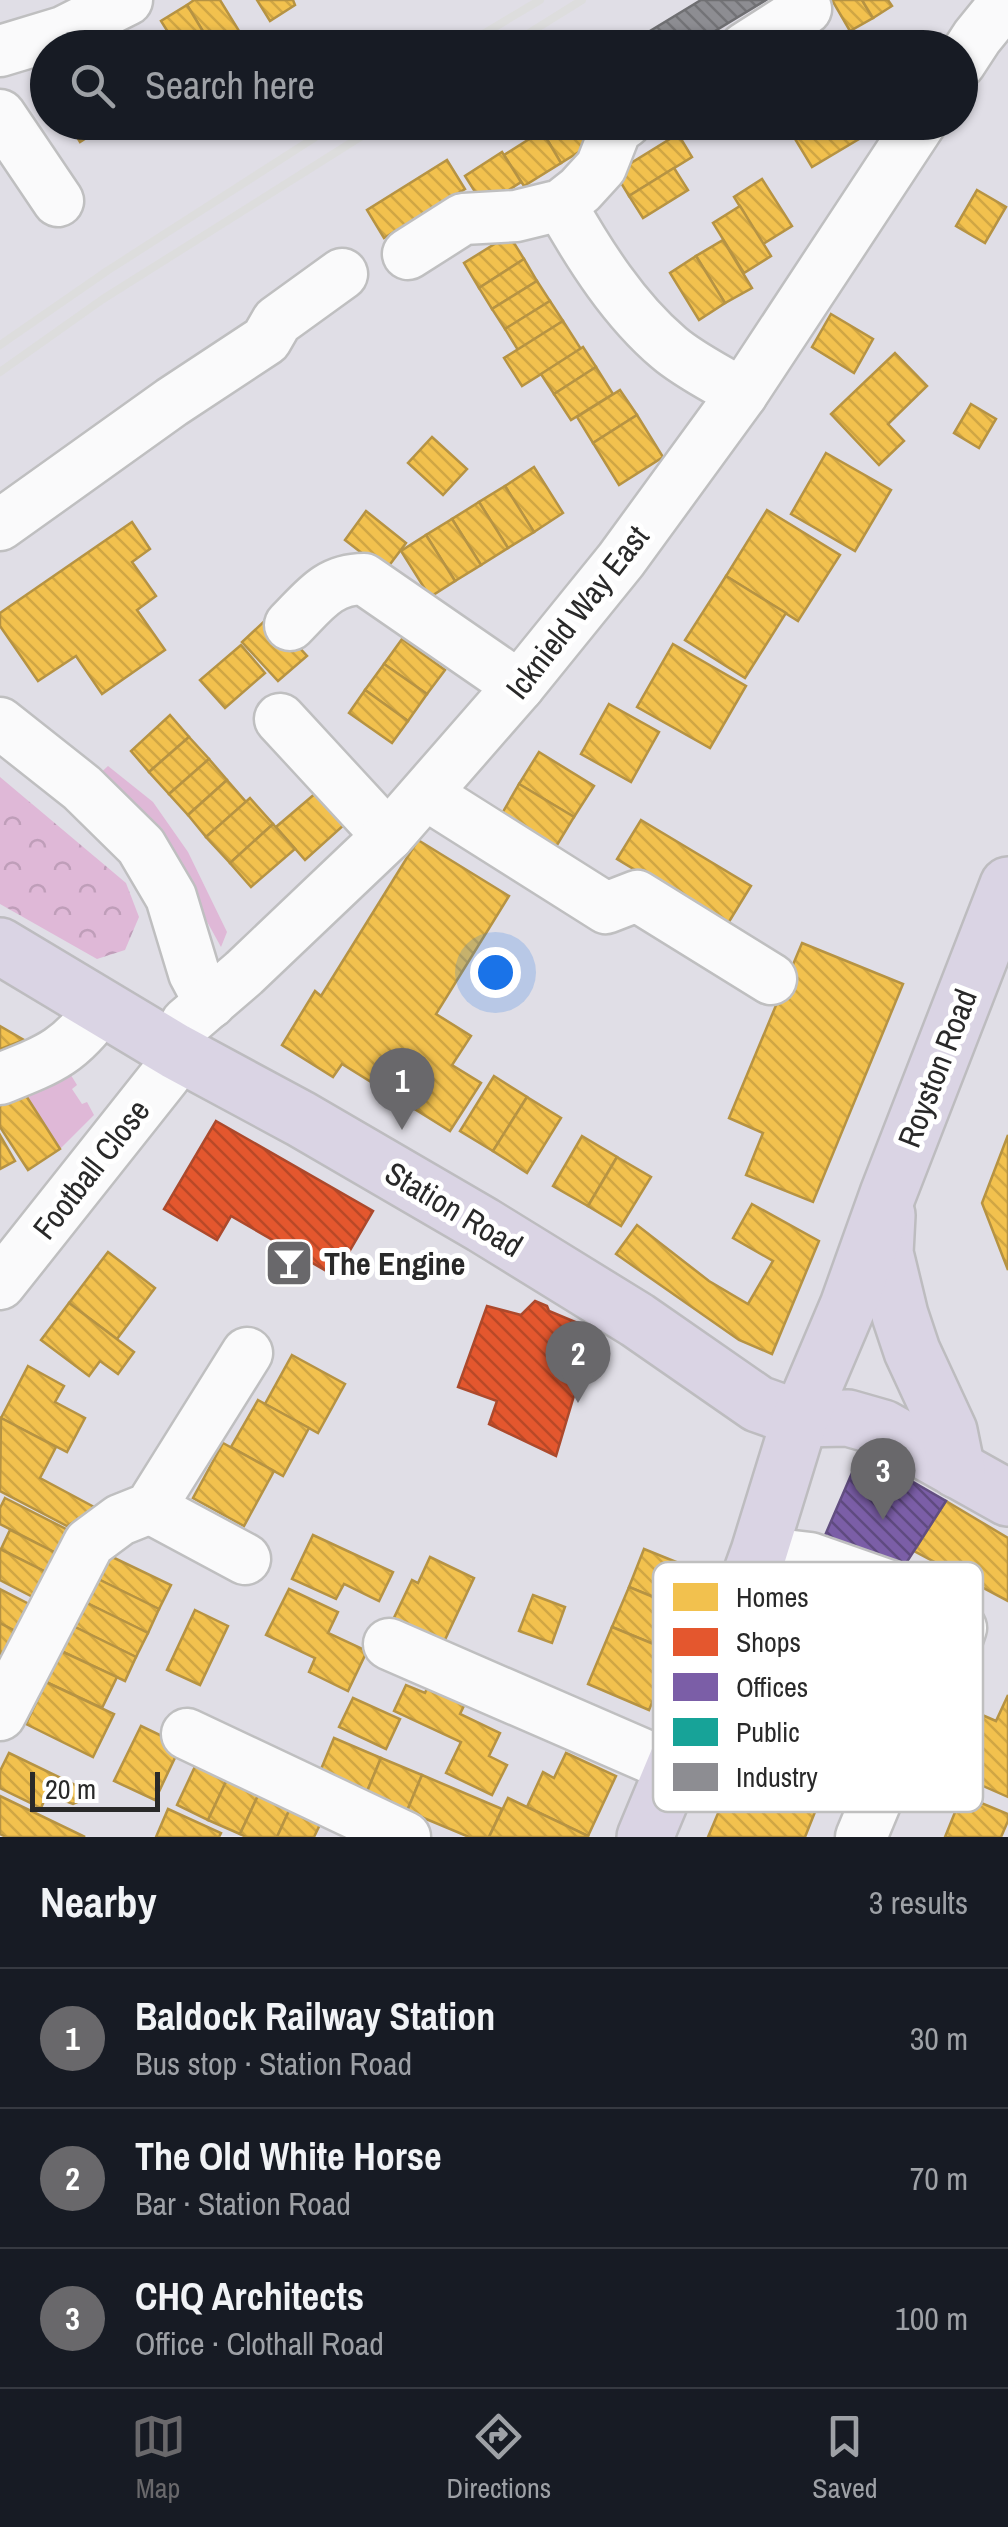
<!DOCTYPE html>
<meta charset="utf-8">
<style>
body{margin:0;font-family:"Archivo Narrow",sans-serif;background:#20242c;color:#f1f3f6}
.scale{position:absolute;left:30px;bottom:25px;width:130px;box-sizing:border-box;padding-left:10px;border:5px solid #292929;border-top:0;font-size:28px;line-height:35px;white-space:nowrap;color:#292929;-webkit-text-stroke:8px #fff;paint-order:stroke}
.you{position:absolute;left:495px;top:972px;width:35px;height:35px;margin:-25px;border:8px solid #fff;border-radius:50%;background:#1a73e8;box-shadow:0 0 0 15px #1a73e833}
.badge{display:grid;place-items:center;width:65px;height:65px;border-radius:50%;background:#69686b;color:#fff;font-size:32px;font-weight:700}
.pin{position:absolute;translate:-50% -82px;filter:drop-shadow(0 2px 5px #0008)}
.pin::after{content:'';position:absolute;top:52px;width:35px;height:30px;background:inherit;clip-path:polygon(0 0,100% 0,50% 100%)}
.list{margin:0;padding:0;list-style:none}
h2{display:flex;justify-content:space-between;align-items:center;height:130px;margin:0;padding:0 40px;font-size:42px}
h2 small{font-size:32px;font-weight:400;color:#9ea1a6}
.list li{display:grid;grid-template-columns:65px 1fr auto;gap:30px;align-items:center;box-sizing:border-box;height:140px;padding:0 40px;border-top:2px solid #363941}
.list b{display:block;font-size:38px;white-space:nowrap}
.list p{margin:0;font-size:32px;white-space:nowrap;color:#9ea1a6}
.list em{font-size:32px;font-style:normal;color:#9ea1a6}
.icon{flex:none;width:55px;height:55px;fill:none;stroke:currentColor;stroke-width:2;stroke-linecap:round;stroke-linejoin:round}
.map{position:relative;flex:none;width:1008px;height:1837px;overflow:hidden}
.search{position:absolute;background:#171b24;box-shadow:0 2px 8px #0004;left:30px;right:30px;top:30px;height:110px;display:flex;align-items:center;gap:25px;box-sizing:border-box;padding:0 35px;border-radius:55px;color:#9ea1a6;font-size:38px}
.sheet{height:550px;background:#171b24}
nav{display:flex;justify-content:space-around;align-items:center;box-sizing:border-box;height:140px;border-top:2px solid #363941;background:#171b24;font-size:28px;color:#9ea1a6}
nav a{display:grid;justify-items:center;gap:5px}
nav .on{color:#69686b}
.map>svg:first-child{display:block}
.grass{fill:#dfb8d7}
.forest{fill:url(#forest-crowns)}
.homes{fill:url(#homes-back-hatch);stroke:#b69343;stroke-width:2.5}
.shops{fill:url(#shops-back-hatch);stroke:#ac492c;stroke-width:2.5}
.offices{fill:url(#offices-back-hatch);stroke:#624e81;stroke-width:2.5}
.industry{fill:url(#industry-back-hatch);stroke:#6f6f72;stroke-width:2.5}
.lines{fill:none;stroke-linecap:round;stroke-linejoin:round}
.minor-casing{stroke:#bfbfc0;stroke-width:55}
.major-casing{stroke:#bdbcbf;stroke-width:60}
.minor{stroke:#fafafb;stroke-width:50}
.major{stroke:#dad4e4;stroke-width:55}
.rail{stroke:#ddd;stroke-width:8}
.labels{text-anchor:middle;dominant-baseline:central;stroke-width:10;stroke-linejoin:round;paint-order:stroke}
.street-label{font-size:32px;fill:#292929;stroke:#fff}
.poi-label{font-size:32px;font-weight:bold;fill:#292929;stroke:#fff;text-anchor:start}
.key{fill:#fff;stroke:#bfbfbf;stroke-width:2.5}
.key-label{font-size:28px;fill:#292929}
</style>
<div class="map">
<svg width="1008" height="1837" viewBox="0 0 1008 1837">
<defs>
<pattern id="forest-crowns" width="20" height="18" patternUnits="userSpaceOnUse" patternTransform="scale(2.5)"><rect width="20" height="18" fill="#dfb8d7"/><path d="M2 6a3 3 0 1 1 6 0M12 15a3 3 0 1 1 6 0" fill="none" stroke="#bf9eb9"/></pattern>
<pattern id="homes-back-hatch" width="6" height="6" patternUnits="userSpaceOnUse" patternTransform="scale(2.5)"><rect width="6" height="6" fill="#f2c14e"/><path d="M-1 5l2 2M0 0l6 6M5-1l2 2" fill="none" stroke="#d0a644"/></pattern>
<pattern id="shops-back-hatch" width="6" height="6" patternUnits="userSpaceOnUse" patternTransform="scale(2.5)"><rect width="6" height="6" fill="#e4572e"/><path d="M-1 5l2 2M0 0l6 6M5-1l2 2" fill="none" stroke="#b94827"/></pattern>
<pattern id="offices-back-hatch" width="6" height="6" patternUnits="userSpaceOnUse" patternTransform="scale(2.5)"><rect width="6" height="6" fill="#7b5ea7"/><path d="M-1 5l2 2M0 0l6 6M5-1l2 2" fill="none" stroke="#5f4a80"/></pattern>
<pattern id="industry-back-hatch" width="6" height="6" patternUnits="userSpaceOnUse" patternTransform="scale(2.5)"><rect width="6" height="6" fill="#8d8d92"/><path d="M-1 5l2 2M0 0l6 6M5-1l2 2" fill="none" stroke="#737377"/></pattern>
</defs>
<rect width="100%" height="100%" fill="#e0dee6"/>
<g class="grass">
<path d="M 108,766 L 153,802 L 188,852 L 227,932 L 221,947 L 189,889 L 95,778 Z"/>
<path d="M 69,1072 L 77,1085 L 72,1089 L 82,1104 L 87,1102 L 94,1115 L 60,1149 L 23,1091 Z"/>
</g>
<path class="forest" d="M 0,777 L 126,883 L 139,917 L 125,950 L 97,959 L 0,904 Z"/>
<g class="homes">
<path d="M 194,0 L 220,0 L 244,39 L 230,48 L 213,48 L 187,5 Z"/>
<path d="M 257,0 L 293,0 L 295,5 L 270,21 Z"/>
<path d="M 832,0 L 862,0 L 873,18 L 850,31 Z"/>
<path d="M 862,0 L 888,0 L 892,6 L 873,18 Z"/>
<path d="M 187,5 L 213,48 L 178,48 L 161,21 Z"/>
<path d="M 68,122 L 111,122 L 80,142 Z"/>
<path d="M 555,122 L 593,122 L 603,137 L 561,163 L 542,131 Z"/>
<path d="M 811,122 L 863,122 L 869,133 L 812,167 L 792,134 Z"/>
<path d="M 542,131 L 561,163 L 524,186 L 504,155 Z"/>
<path d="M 678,134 L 692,157 L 629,196 L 615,173 Z"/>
<path d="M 502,152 L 521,182 L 484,206 L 465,176 Z"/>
<path d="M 447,160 L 465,189 L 384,238 L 367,210 Z"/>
<path d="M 674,168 L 688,190 L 643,218 L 629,196 Z"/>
<path d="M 762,179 L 792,226 L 763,244 L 734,197 Z"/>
<path d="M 977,190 L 1006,207 L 985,243 L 956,226 Z"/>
<path d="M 740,206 L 771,256 L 744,273 L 713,223 Z"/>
<path d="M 509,235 L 524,259 L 479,288 L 464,263 Z"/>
<path d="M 723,240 L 752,288 L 725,303 L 696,256 Z"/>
<path d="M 696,256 L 725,303 L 699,320 L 670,273 Z"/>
<path d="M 524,259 L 537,281 L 492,309 L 479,288 Z"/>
<path d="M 537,281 L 550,301 L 505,329 L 492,309 Z"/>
<path d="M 550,301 L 563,321 L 518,350 L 505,329 Z"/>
<path d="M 831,314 L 873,339 L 854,373 L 812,347 Z"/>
<path d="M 563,321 L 581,349 L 522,386 L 504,358 Z"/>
<path d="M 583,347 L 596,367 L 554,394 L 541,374 Z"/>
<path d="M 895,353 L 927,386 L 888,424 L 904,441 L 879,465 L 831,414 Z"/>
<path d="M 596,367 L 613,394 L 571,420 L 554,394 Z"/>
<path d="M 620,390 L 637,415 L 593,443 L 577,417 Z"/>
<path d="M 971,404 L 996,419 L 979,448 L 954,433 Z"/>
<path d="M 637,415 L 663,457 L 619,485 L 593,443 Z"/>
<path d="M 432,437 L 467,469 L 443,495 L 408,463 Z"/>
<path d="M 826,453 L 891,490 L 855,551 L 791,514 Z"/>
<path d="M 534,467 L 563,513 L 534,532 L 505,486 Z"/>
<path d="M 505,486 L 534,532 L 508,548 L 479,502 Z"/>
<path d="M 479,502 L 508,548 L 481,565 L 452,519 Z"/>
<path d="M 767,510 L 840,555 L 798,621 L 726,576 Z"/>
<path d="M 366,511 L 406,543 L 385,571 L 345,540 Z"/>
<path d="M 452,519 L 481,565 L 455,581 L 426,535 Z"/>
<path d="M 132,522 L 150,549 L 132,562 L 156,596 L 137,610 L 165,650 L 102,694 L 76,656 L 38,681 L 0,626 L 0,613 Z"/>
<path d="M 426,535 L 455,581 L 430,597 L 401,551 Z"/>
<path d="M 726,576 L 786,613 L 745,678 L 685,640 Z"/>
<path d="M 270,616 L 307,656 L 278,681 L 242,642 Z"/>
<path d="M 402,639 L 445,670 L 427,694 L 384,664 Z"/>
<path d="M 673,644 L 746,686 L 710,748 L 637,707 Z"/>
<path d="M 241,645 L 265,673 L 225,708 L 200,680 Z"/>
<path d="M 384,664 L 427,694 L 408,721 L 365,690 Z"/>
<path d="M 365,690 L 408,721 L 392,743 L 349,713 Z"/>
<path d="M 609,704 L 659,732 L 631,782 L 581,754 Z"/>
<path d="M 170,715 L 189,737 L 149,772 L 131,751 Z"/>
<path d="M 189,737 L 209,759 L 169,794 L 149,772 Z"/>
<path d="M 539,752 L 594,786 L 574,817 L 519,784 Z"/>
<path d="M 209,759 L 227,780 L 188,815 L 169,794 Z"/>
<path d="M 227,780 L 246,802 L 206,837 L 188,815 Z"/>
<path d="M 519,784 L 574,817 L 554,850 L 500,817 Z"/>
<path d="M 317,792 L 345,824 L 305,860 L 276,827 Z"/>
<path d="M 250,798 L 273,824 L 230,863 L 206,837 Z"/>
<path d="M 641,820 L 751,886 L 727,925 L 617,859 Z"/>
<path d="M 273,824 L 295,849 L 251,887 L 230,863 Z"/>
<path d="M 418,840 L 509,896 L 436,1014 L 471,1036 L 452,1065 L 481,1083 L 450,1131 L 342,1064 L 333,1077 L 282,1045 L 315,991 L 321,996 Z"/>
<path d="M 802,943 L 903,984 L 813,1202 L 746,1175 L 763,1133 L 729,1118 Z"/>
<path d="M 0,1026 L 24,1040 L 0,1049 Z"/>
<path d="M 494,1076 L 527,1097 L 493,1151 L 460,1131 Z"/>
<path d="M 23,1091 L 60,1149 L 28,1170 L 0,1127 L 0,1106 Z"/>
<path d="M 527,1097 L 561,1118 L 527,1173 L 493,1151 Z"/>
<path d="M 0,1135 L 15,1161 L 0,1169 Z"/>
<path d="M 1008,1135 L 1008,1270 L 982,1203 Z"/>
<path d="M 582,1136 L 617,1157 L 588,1206 L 553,1186 Z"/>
<path d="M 617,1157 L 651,1177 L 621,1226 L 588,1206 Z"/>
<path d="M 752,1204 L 819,1241 L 772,1354 L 739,1340 L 616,1254 L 637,1225 L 709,1281 L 748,1304 L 773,1261 L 733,1238 Z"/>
<path d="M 108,1252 L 155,1288 L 117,1339 L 69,1303 Z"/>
<path d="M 69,1303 L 134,1352 L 118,1374 L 100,1361 L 89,1376 L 41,1340 Z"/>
<path d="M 292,1355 L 345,1384 L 318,1433 L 265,1404 Z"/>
<path d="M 28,1366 L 64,1386 L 55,1402 L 85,1418 L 67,1452 L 1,1418 Z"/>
<path d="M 258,1400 L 309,1428 L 283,1476 L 231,1447 Z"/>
<path d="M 1,1418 L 56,1447 L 40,1478 L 96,1508 L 67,1526 L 0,1491 Z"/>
<path d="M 223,1443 L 274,1471 L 244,1526 L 193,1498 Z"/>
<path d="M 5,1498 L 68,1530 L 56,1553 L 0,1524 L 0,1508 Z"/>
<path d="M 946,1501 L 1008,1538 L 1008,1601 L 914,1551 Z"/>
<path d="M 10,1530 L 56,1553 L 46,1572 L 1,1549 Z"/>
<path d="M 313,1535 L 393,1572 L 379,1601 L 344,1584 L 336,1599 L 292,1579 Z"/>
<path d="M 0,1549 L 46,1572 L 33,1597 L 0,1580 Z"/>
<path d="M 644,1549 L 706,1574 L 690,1612 L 629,1587 Z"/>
<path d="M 108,1555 L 171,1585 L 159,1609 L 96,1578 Z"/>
<path d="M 430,1557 L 474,1578 L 442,1646 L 392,1622 L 412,1580 L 418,1583 Z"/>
<path d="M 96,1578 L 159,1609 L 148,1633 L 85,1602 Z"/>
<path d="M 629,1587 L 690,1612 L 673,1652 L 612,1627 Z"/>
<path d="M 0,1589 L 31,1605 L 17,1632 L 0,1623 Z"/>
<path d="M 289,1589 L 338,1612 L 328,1633 L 367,1651 L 348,1691 L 309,1672 L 315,1658 L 266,1635 Z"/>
<path d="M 533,1595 L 565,1607 L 552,1643 L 519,1631 Z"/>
<path d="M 85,1602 L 148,1633 L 136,1657 L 73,1626 Z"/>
<path d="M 195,1610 L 228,1626 L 200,1685 L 167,1670 Z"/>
<path d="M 0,1623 L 17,1632 L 3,1659 L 0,1658 Z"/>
<path d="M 73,1626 L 136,1657 L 125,1681 L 61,1651 Z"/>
<path d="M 612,1627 L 673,1652 L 649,1710 L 588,1684 Z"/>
<path d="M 841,1638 L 873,1649 L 867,1665 L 996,1721 L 1008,1695 L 1008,1797 L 827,1717 L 845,1672 L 830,1664 Z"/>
<path d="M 61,1651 L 117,1677 L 102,1708 L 46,1682 Z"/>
<path d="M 436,1669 L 473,1687 L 460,1714 L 500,1733 L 489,1756 L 507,1765 L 492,1795 L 446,1773 L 461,1742 L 394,1711 L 406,1685 L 425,1693 Z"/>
<path d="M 46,1682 L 114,1714 L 93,1757 L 26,1724 Z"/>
<path d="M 353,1698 L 400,1719 L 386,1749 L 339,1727 Z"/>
<path d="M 141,1726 L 181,1745 L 155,1800 L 114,1781 Z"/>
<path d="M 334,1738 L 381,1758 L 366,1794 L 319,1774 Z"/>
<path d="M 9,1753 L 92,1793 L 87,1798 L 73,1804 L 47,1794 L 41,1808 L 0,1788 L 0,1771 Z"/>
<path d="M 566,1753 L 616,1776 L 588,1836 L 527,1807 L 543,1772 L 554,1778 Z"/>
<path d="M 199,1758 L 230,1773 L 208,1820 L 177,1805 Z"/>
<path d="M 381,1758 L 422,1775 L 407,1811 L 366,1794 Z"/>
<path d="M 230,1773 L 262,1787 L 240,1834 L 208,1820 Z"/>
<path d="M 735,1773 L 817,1807 L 805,1837 L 708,1837 Z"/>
<path d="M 422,1775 L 502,1809 L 489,1837 L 469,1837 L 407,1811 Z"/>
<path d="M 262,1787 L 293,1802 L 277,1837 L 246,1837 L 240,1834 Z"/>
<path d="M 962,1795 L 1008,1814 L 1008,1821 L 1001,1837 L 945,1837 Z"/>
<path d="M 0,1796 L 85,1837 L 6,1837 L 0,1834 Z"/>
<path d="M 508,1798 L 588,1836 L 587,1837 L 489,1837 Z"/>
<path d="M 293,1802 L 324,1816 L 314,1837 L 277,1837 Z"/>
<path d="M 168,1809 L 221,1833 L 219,1837 L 156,1837 Z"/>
</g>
<g class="shops">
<path d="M 216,1121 L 373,1211 L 335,1276 L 231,1216 L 217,1240 L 164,1209 Z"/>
<path d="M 535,1301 L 547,1306 L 549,1311 L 580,1324 L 581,1329 L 593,1332 L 556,1456 L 489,1424 L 497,1401 L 458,1387 L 487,1306 L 521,1315 Z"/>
</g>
<path class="offices" d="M 861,1452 L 946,1501 L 901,1571 L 823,1540 Z"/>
<path class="industry" d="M 701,0 L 766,0 L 687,48 L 622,48 Z"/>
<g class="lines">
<g class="minor-casing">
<g id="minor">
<path d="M 745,48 L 806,9"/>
<path d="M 0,51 L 63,32 L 127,0"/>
<path d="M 960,63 L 977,37 L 1007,0"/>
<path d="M 0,115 L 58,201"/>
<path d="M 561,205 C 590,256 624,310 669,348 C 690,366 718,379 742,394"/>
<path d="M 408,254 L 463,219 L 516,216 L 561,205 L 580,190 L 601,167 L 616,129 L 626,122"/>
<path d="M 0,525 L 172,402 L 266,340 L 277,321 L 342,274"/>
<path d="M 290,625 C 314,601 328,579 364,579 L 519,686"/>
<path d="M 280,719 L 388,836"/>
<path d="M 0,723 L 82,788 L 141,846 L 171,897 L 194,973 L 210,1003"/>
<path d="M 427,795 L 606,908 L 637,896 L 771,979"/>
<path d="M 0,1079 C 50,1059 70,1052 102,1007"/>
<path d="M 0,1284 L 165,1076 L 186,1023 L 244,973 L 388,836 L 519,686 L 621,560 L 742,394 L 921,122"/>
<path d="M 150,1508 L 245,1559"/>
<path d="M 759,1552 L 810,1558 L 890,1586 L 961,1628 L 945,1675"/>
<path d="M 389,1644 L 674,1768"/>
<path d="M 0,1715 L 89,1543 L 120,1520 L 150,1508 L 247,1353"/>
<path d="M 187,1734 L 405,1837"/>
<path d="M 861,1837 L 881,1789"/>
</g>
</g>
<g class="major-casing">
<g id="major">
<path d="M 0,946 L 175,1051 L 301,1119 L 483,1225 L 637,1320 L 758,1404 L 800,1419 L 848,1418 L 883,1428 L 1008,1498"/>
<path d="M 887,1215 L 885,1253 L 900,1315 L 912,1351 L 949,1431 L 957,1470"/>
<path d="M 645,1837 L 728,1638 L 759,1552 L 800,1419 L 848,1306 L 888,1194 L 1008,885"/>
</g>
</g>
<use href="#minor" class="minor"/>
<use href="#major" class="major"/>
<g class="rail">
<path d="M 460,48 L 540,0"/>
<path d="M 505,48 L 582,0"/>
<path d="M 0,345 L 107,271 L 339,122"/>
<path d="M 0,372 L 103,299 L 384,122"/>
</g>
</g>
<defs>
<g id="bar-square" transform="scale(2.5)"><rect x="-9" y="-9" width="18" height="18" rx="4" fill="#69686b" stroke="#fff"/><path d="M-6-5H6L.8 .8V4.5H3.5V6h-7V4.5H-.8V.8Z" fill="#fff"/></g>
</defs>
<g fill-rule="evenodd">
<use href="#bar-square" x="289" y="1263"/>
</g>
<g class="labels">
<g class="street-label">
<text transform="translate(577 612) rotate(-52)">Icknield Way East</text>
<text transform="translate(937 1068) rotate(-69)">Royston Road</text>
<text transform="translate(91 1169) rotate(-52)">Football Close</text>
<text transform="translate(454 1209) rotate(31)">Station Road</text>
</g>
<g class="poi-label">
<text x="324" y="1263">The Engine</text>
</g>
</g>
<rect x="653" y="1562" width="330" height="250" rx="15" class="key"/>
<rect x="673" y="1583" width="45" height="28" fill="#f2c14e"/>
<rect x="673" y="1628" width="45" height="28" fill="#e4572e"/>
<rect x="673" y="1673" width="45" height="28" fill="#7b5ea7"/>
<rect x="673" y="1718" width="45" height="28" fill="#17a398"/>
<rect x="673" y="1763" width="45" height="28" fill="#8d8d92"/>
<g class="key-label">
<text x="736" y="1607">Homes</text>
<text x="736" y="1652">Shops</text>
<text x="736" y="1697">Offices</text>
<text x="736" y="1742">Public</text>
<text x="736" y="1787">Industry</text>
</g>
</svg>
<div class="scale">20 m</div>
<div class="you"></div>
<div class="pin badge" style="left:402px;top:1130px">1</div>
<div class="pin badge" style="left:578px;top:1403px">2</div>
<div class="pin badge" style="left:883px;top:1520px">3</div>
<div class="search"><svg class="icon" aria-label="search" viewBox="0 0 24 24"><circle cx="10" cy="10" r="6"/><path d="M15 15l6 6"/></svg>Search here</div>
</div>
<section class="sheet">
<h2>Nearby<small>3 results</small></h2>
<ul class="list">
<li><span class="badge">1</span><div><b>Baldock Railway Station</b><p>Bus stop · Station Road</p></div><em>30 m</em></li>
<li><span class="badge">2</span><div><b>The Old White Horse</b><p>Bar · Station Road</p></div><em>70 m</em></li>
<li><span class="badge">3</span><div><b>CHQ Architects</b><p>Office · Clothall Road</p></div><em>100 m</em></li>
</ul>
</section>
<nav>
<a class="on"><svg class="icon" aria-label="map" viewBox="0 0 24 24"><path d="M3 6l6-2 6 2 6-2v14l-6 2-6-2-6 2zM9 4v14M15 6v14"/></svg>Map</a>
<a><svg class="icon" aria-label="directions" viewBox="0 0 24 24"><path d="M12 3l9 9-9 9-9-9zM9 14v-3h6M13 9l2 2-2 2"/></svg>Directions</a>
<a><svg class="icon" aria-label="saved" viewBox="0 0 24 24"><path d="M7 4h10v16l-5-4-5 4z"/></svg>Saved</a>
</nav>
